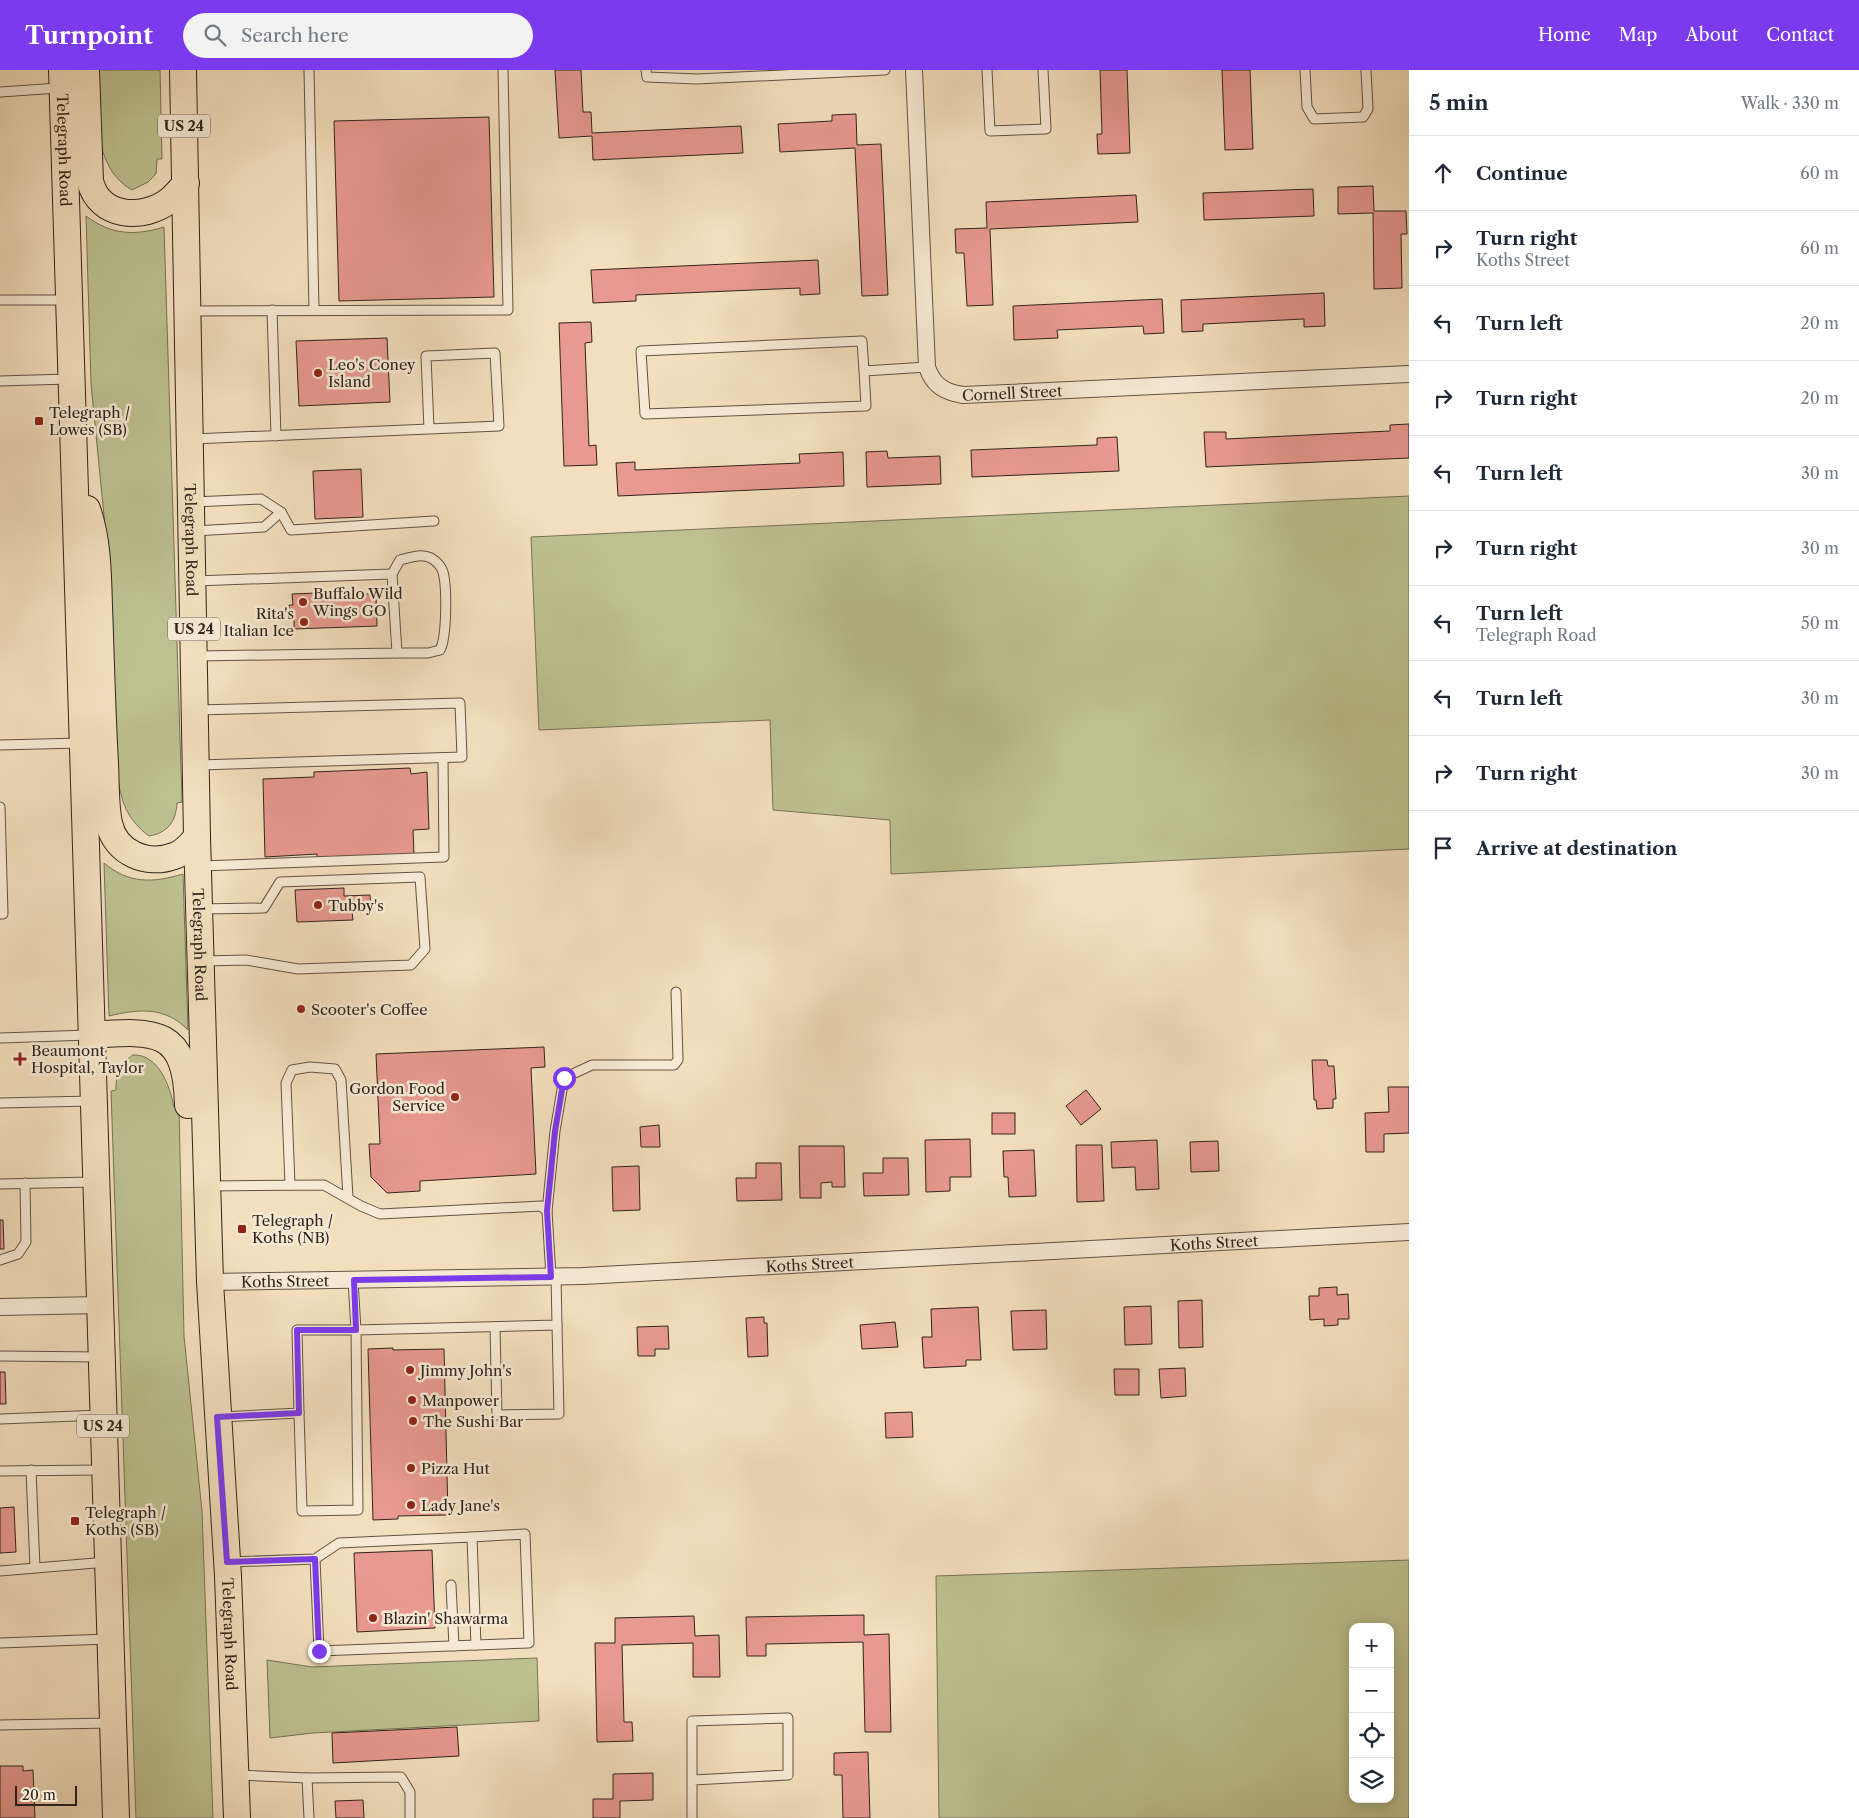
<!DOCTYPE html>
<meta charset="utf-8">
<style>
body{margin:0;font-family:"Libre Caslon Text",serif;background:#f2f2f3;color:#1f2937}
.controls{position:absolute;right:15px;bottom:15px;display:grid;overflow:hidden;border-radius:10px;box-shadow:0 2px 12px #0003}
.controls button{width:45px;height:45px;display:grid;place-items:center;padding:0;border:0;border-bottom:1px solid #e0e1e3;background:#fff;color:#1f2937;font:25px sans-serif}
.scale{position:absolute;left:15px;bottom:12px;width:62px;box-sizing:border-box;padding-left:5px;border:2px solid #31241c;border-top:0;font-size:14px;line-height:18px;white-space:nowrap;color:#31241c;-webkit-text-stroke:4px #f7ead5;paint-order:stroke}
.stop{position:absolute;width:15px;height:15px;margin:-11px;border:4px solid #7c3aed;border-radius:50%;background:#fff}
.stop.end{background:#7c3aed;border-color:#fff;box-shadow:0 1px 5px #0008}
.list{margin:0;padding:0;list-style:none}
h2{display:flex;justify-content:space-between;align-items:center;height:65px;margin:0;padding:0 20px;font-size:21px}
h2 small{font-size:16px;font-weight:400;color:#747a83}
.list li{display:grid;grid-template-columns:32px 1fr auto;gap:15px;align-items:center;box-sizing:border-box;height:75px;padding:0 20px;border-top:1px solid #e0e1e3}
.list b{display:block;font-size:19px;white-space:nowrap}
.list p{margin:0;font-size:16px;white-space:nowrap;color:#747a83}
.list em{font-size:16px;font-style:normal;color:#747a83}
.icon{flex:none;width:28px;height:28px;fill:none;stroke:currentColor;stroke-width:2;stroke-linecap:round;stroke-linejoin:round}
.map{position:relative;flex:none;width:1409px;height:1748px;overflow:hidden}
header{display:flex;align-items:center;gap:30px;box-sizing:border-box;height:70px;padding:0 25px;background:#7c3aed;color:#fff}
header strong{font-size:24px}
nav{display:flex;gap:28px;margin-inline-start:auto;font-size:18px}
.search{width:350px;height:45px;background:#f2f2f3;display:flex;align-items:center;gap:12px;box-sizing:border-box;padding:0 18px;border-radius:28px;color:#747a83;font-size:19px}
main{display:flex}
aside{flex:1;background:#fff}
.map>svg:first-child{display:block}
.green{fill:#bdc190;stroke:#777256;fill-rule:evenodd}
.building{fill:#e89991;stroke:#31241c}
.lines{fill:none;stroke-linecap:round;stroke-linejoin:round}
.lane-casing{stroke:#625344;stroke-width:11}
.street-casing{stroke:#625344;stroke-width:18}
.primary-casing{stroke:#31241c;stroke-width:28}
.lane{stroke:#f7ead5;stroke-width:9}
.street{stroke:#f7ead5;stroke-width:16}
.primary{stroke:#f3dfbe;stroke-width:26}
.route{stroke:#7c3aed;stroke-width:6}
.poi-dot{fill:#8f2418;stroke:#f7ead5;stroke-width:2}
.labels{text-anchor:middle;dominant-baseline:central;stroke-width:5;stroke-linejoin:round;paint-order:stroke}
.shield{fill:#f7ead5;stroke:#6c5f54;stroke-width:1}
.shield-label{font-size:14px;font-weight:bold;fill:#31241c}
.street-label{font-size:15px;fill:#31241c;stroke:#f7ead5}
.poi-label{font-size:15px;fill:#31241c;stroke:#f7ead5;text-anchor:start}
</style>
<header>
<strong>Turnpoint</strong>
<div class="search"><svg class="icon" aria-label="search" viewBox="0 0 24 24"><circle cx="10" cy="10" r="6"/><path d="M15 15l6 6"/></svg>Search here</div>
<nav><a>Home</a><a>Map</a><a>About</a><a>Contact</a></nav>
</header>
<main>
<div class="map">
<svg width="1409" height="1748" viewBox="0 0 1409 1748">
<rect width="100%" height="100%" fill="#f3dfbe"/>
<filter id="stains"><feTurbulence type="fractalNoise" baseFrequency=".004" numOctaves="4"/><feColorMatrix values="0 0 0 0 .2 0 0 0 0 .09 0 0 0 0 .02 0 0 0 .5 -.17"/></filter>
<radialGradient id="worn" r=".72"><stop offset=".6" stop-color="#630" stop-opacity="0"/><stop offset="1" stop-color="#630" stop-opacity=".3"/></radialGradient>
<g class="green">
<path d="M 92,0 L 160,0 L 162,89 L 157,89 L 156,104 L 148,112 L 132,120 C 92,98 97,38 92,0 Z"/>
<path d="M 86,146 C 111,165 135,166 164,157 L 182,732 L 177,733 C 176,751 168,763 149,766 C 129,751 122,735 118,710 L 107,476 L 91,314 Z"/>
<path d="M 1409,426 L 1409,779 L 891,804 L 890,750 L 773,740 L 770,650 L 539,660 L 531,467 Z"/>
<path d="M 104,793 C 129,814 153,813 183,804 L 188,960 C 165,936 138,939 109,946 Z"/>
<path d="M 133,985 C 159,984 170,1017 174,1037 L 179,1038 L 184,1266 L 202,1441 L 213,1748 L 136,1748 L 111,1021 L 116,1020 C 116,1004 119,994 133,985 Z"/>
<path d="M 1409,1490 L 1409,1748 L 939,1748 L 936,1506 ZM 1353,1557 L 1390,1557 L 1390,1729 L 1353,1729 Z"/>
<path d="M 537,1588 L 539,1651 L 313,1663 L 270,1668 L 267,1590 L 312,1597 Z"/>
</g>
<g class="building">
<path d="M 555,0 L 581,0 L 583,42 L 591,42 L 592,63 L 741,56 L 743,83 L 593,90 L 592,66 L 559,68 Z"/>
<path d="M 1100,0 L 1127,0 L 1130,83 L 1098,84 L 1097,64 L 1102,64 Z"/>
<path d="M 1222,0 L 1250,0 L 1253,79 L 1225,80 Z"/>
<path d="M 856,44 L 857,75 L 881,74 L 888,225 L 862,226 L 855,78 L 780,82 L 778,54 L 832,51 L 832,45 Z"/>
<path d="M 489,47 L 494,227 L 339,231 L 334,51 Z"/>
<path d="M 1373,116 L 1374,141 L 1406,141 L 1407,164 L 1401,164 L 1402,218 L 1374,219 L 1373,143 L 1338,144 L 1338,117 Z"/>
<path d="M 1313,119 L 1314,146 L 1204,150 L 1203,123 Z"/>
<path d="M 1136,125 L 1138,152 L 990,159 L 993,235 L 967,236 L 964,183 L 956,183 L 955,159 L 987,158 L 986,132 Z"/>
<path d="M 818,190 L 820,224 L 800,225 L 800,218 L 636,225 L 636,231 L 593,233 L 591,200 Z"/>
<path d="M 1324,223 L 1325,256 L 1304,257 L 1304,249 L 1203,254 L 1203,261 L 1182,262 L 1181,230 Z"/>
<path d="M 1162,229 L 1164,263 L 1144,264 L 1143,256 L 1057,260 L 1058,268 L 1014,270 L 1013,236 Z"/>
<path d="M 591,252 L 592,272 L 585,273 L 589,376 L 596,375 L 597,395 L 564,396 L 559,253 Z"/>
<path d="M 387,268 L 390,332 L 299,336 L 296,271 Z"/>
<path d="M 1409,354 L 1409,388 L 1206,397 L 1204,362 L 1226,362 L 1226,369 L 1390,361 L 1390,355 Z"/>
<path d="M 1117,367 L 1119,401 L 972,407 L 971,380 L 1097,375 L 1097,368 Z"/>
<path d="M 887,381 L 888,388 L 940,386 L 941,414 L 867,417 L 866,382 Z"/>
<path d="M 843,382 L 844,416 L 618,426 L 616,393 L 635,392 L 635,400 L 800,393 L 799,384 Z"/>
<path d="M 361,399 L 363,447 L 315,449 L 313,401 Z"/>
<path d="M 342,522 L 342,524 L 376,524 L 377,556 L 294,559 L 294,548 L 289,549 L 289,535 L 293,535 L 292,524 Z"/>
<path d="M 410,698 L 411,704 L 427,702 L 429,759 L 413,760 L 414,785 L 317,789 L 317,784 L 265,787 L 263,709 L 314,707 L 314,702 Z"/>
<path d="M 344,818 L 344,826 L 370,825 L 371,841 L 352,842 L 353,850 L 297,852 L 295,820 Z"/>
<path d="M 544,977 L 545,997 L 531,998 L 536,1104 L 420,1111 L 420,1121 L 387,1123 L 371,1107 L 369,1074 L 380,1074 L 376,984 Z"/>
<path d="M 1312,990 L 1327,990 L 1328,996 L 1334,996 L 1336,1029 L 1333,1029 L 1333,1038 L 1317,1039 L 1316,1030 L 1314,1030 Z"/>
<path d="M 1388,1017 L 1409,1017 L 1409,1063 L 1384,1064 L 1384,1082 L 1366,1082 L 1365,1043 L 1389,1042 Z"/>
<path d="M 1086,1020 L 1101,1039 L 1081,1055 L 1066,1036 Z"/>
<rect x="992" y="1043" width="23" height="21"/>
<path d="M 659,1055 L 660,1077 L 641,1077 L 640,1057 Z"/>
<path d="M 970,1069 L 971,1107 L 950,1107 L 950,1121 L 926,1122 L 925,1070 Z"/>
<path d="M 1157,1070 L 1159,1119 L 1136,1120 L 1135,1097 L 1112,1098 L 1111,1072 Z"/>
<path d="M 1218,1071 L 1219,1101 L 1191,1102 L 1190,1072 Z"/>
<path d="M 1076,1075 L 1102,1075 L 1104,1131 L 1077,1132 Z"/>
<path d="M 799,1076 L 844,1076 L 845,1117 L 832,1117 L 832,1112 L 821,1113 L 821,1128 L 800,1128 Z"/>
<path d="M 1034,1080 L 1036,1126 L 1009,1127 L 1008,1107 L 1004,1107 L 1003,1081 Z"/>
<path d="M 883,1088 L 908,1088 L 909,1125 L 864,1126 L 863,1103 L 883,1103 Z"/>
<path d="M 756,1093 L 781,1093 L 782,1130 L 737,1131 L 736,1108 L 756,1108 Z"/>
<path d="M 639,1096 L 640,1140 L 613,1141 L 612,1097 Z"/>
<path d="M 0,1150 L 3,1150 L 4,1179 L 0,1179 Z"/>
<path d="M 1337,1217 L 1337,1225 L 1348,1224 L 1349,1249 L 1338,1249 L 1338,1255 L 1324,1256 L 1324,1249 L 1310,1250 L 1309,1226 L 1319,1226 L 1319,1218 Z"/>
<path d="M 1202,1230 L 1203,1277 L 1179,1278 L 1178,1231 Z"/>
<path d="M 1151,1236 L 1152,1274 L 1125,1275 L 1124,1237 Z"/>
<path d="M 978,1237 L 981,1290 L 966,1290 L 966,1296 L 924,1298 L 922,1267 L 932,1267 L 931,1239 Z"/>
<path d="M 1046,1240 L 1047,1279 L 1013,1280 L 1011,1241 Z"/>
<path d="M 764,1247 L 764,1253 L 767,1253 L 768,1286 L 748,1287 L 746,1248 Z"/>
<path d="M 895,1252 L 898,1277 L 862,1279 L 860,1255 Z"/>
<path d="M 668,1256 L 669,1279 L 655,1279 L 655,1286 L 638,1286 L 637,1257 Z"/>
<path d="M 393,1278 L 393,1280 L 444,1279 L 448,1445 L 398,1446 L 398,1449 L 373,1450 L 368,1279 Z"/>
<path d="M 1185,1298 L 1186,1326 L 1161,1328 L 1159,1299 Z"/>
<path d="M 1114,1299 L 1139,1299 L 1139,1325 L 1115,1325 Z"/>
<path d="M 0,1302 L 5,1302 L 6,1334 L 0,1334 Z"/>
<path d="M 912,1342 L 913,1367 L 886,1368 L 885,1343 Z"/>
<path d="M 14,1437 L 16,1482 L 0,1483 L 0,1438 Z"/>
<path d="M 432,1480 L 435,1558 L 357,1562 L 354,1483 Z"/>
<path d="M 864,1545 L 864,1565 L 889,1564 L 891,1662 L 865,1662 L 863,1572 L 766,1574 L 766,1586 L 747,1586 L 746,1547 Z"/>
<path d="M 694,1546 L 695,1566 L 719,1565 L 720,1607 L 693,1607 L 693,1573 L 622,1575 L 624,1652 L 632,1652 L 633,1671 L 597,1672 L 595,1573 L 615,1573 L 615,1548 Z"/>
<path d="M 457,1657 L 459,1686 L 333,1693 L 332,1663 Z"/>
<path d="M 868,1682 L 870,1748 L 843,1748 L 842,1705 L 834,1705 L 834,1683 Z"/>
<path d="M 0,1696 L 23,1696 L 23,1701 L 33,1700 L 35,1748 L 0,1748 Z"/>
<path d="M 653,1703 L 653,1730 L 620,1731 L 620,1748 L 593,1748 L 593,1729 L 613,1729 L 613,1704 Z"/>
<path d="M 363,1730 L 364,1748 L 336,1748 L 335,1731 Z"/>
</g>
<g class="lines">
<g class="lane-casing">
<g id="lane">
<path d="M 309,0 L 314,240"/>
<path d="M 646,0 L 647,7 L 697,9 L 885,0"/>
<path d="M 987,0 L 990,61 L 1046,59 L 1043,0"/>
<path d="M 1305,0 L 1307,37 L 1314,49 L 1363,47 L 1368,39 L 1366,0"/>
<path d="M 0,22 L 59,18"/>
<path d="M 0,230 L 67,230"/>
<path d="M 272,240 L 276,366"/>
<path d="M 191,241 L 508,240 L 503,0"/>
<path d="M 864,301 L 866,336 L 645,344 L 641,281 L 862,271 L 864,301 L 927,297"/>
<path d="M 0,311 L 69,309"/>
<path d="M 193,369 L 499,356 L 495,283 L 426,286 L 429,359"/>
<path d="M 193,432 L 261,429 L 281,442 L 291,460 L 434,451"/>
<path d="M 194,461 L 264,457 L 281,442"/>
<path d="M 392,504 L 400,490 C 409,488 421,483 431,488 C 436,491 441,496 443,502 C 447,517 447,567 440,580 L 428,583 L 397,583"/>
<path d="M 195,511 L 392,504 L 397,583 L 197,586"/>
<path d="M 198,640 L 460,633 L 462,687 L 199,695"/>
<path d="M 0,675 L 80,673"/>
<path d="M 0,737 L 3,844 L 0,844"/>
<path d="M 201,796 L 444,787 L 443,688"/>
<path d="M 200,839 L 264,838 L 280,812 L 420,807 L 425,879 L 411,895 L 298,899 L 246,890 L 203,891"/>
<path d="M 0,968 L 89,965"/>
<path d="M 0,1033 L 92,1031"/>
<path d="M 0,1114 L 93,1112"/>
<path d="M 290,1115 L 286,1013 L 292,1000 L 310,997 L 335,999 L 341,1010 L 348,1127"/>
<path d="M 210,1116 L 324,1115 L 361,1136 L 380,1144 L 541,1136 L 547,1141 L 551,1207"/>
<path d="M 547,1141 L 555,1061 L 564,1008 L 592,995 L 674,995 L 678,990 L 676,922"/>
<path d="M 0,1190 L 18,1184 L 26,1172 L 25,1113"/>
<path d="M 495,1257 L 497,1345 L 559,1344 L 557,1255"/>
<path d="M 0,1286 L 100,1287"/>
<path d="M 299,1343 L 302,1441 L 358,1440 L 356,1260 L 557,1255 L 556,1207"/>
<path d="M 220,1347 L 299,1343 L 297,1260 L 356,1260 L 353,1210"/>
<path d="M 0,1349 L 102,1345"/>
<path d="M 31,1400 L 35,1498"/>
<path d="M 0,1401 L 102,1400"/>
<path d="M 472,1467 L 525,1464 L 529,1573 L 476,1575"/>
<path d="M 229,1492 L 315,1489 L 339,1473 L 472,1467 L 476,1575 L 319,1581 L 315,1489"/>
<path d="M 0,1501 L 107,1492"/>
<path d="M 451,1515 L 454,1576"/>
<path d="M 0,1573 L 108,1569"/>
<path d="M 0,1655 L 110,1653"/>
<path d="M 238,1705 L 307,1708 L 401,1707 L 410,1722 L 410,1748"/>
<path d="M 307,1708 L 309,1748"/>
<path d="M 692,1748 L 692,1651 L 788,1648 L 788,1705 L 693,1710"/>
</g>
</g>
<g class="street-casing">
<g id="street">
<path id="s1" d="M 914,0 L 927,297 C 933,315 944,322 963,325 L 1409,304"/>
<path id="s2" d="M 210,1212 L 583,1206 L 1409,1162"/>
<path d="M 0,1237 L 99,1235"/>
</g>
</g>
<g class="primary-casing">
<g id="primary">
<path id="s3" d="M 62,0 L 116,1748"/>
<path d="M 86,0 L 90,111 C 99,148 143,151 170,130 C 176,125 181,119 186,113"/>
<path id="s4" d="M 183,0 L 197,767 L 210,1212 L 228,1506 L 237,1748"/>
<path d="M 87,439 C 98,470 98,504 99,537 C 101,589 102,641 105,693 C 106,712 105,734 109,753 C 115,783 147,796 174,786 C 184,783 191,774 197,767"/>
<path d="M 92,965 C 157,960 186,959 188,1035"/>
</g>
</g>
<use href="#lane" class="lane"/>
<use href="#street" class="street"/>
<use href="#primary" class="primary"/>
</g>
<g class="lines">
<path class="route" d="M 319,1581 L 315,1489 L 227,1492 L 217,1347 L 299,1343 L 297,1260 L 356,1260 L 354,1210 L 551,1207 L 547,1141 L 555,1061 L 564,1008"/>
</g>
<g class="poi-dot">
<circle cx="318" cy="303" r="5"/>
<rect x="34" y="346" width="10" height="10" rx="2.5"/>
<circle cx="303" cy="532" r="5"/>
<circle cx="304" cy="552" r="5"/>
<circle cx="318" cy="835" r="5"/>
<circle cx="301" cy="939" r="5"/>
<path d="M17.5 981.5h5v5h5v5h-5v5h-5v-5h-5v-5h5z"/>
<circle cx="455" cy="1027" r="5"/>
<rect x="237" y="1154" width="10" height="10" rx="2.5"/>
<circle cx="410" cy="1300" r="5"/>
<circle cx="412" cy="1330" r="5"/>
<circle cx="413" cy="1351" r="5"/>
<circle cx="411" cy="1398" r="5"/>
<circle cx="411" cy="1435" r="5"/>
<rect x="70" y="1446" width="10" height="10" rx="2.5"/>
<circle cx="373" cy="1548" r="5"/>
</g>
<g class="labels">
<g class="shield">
<rect x="158" y="44.5" width="52" height="23" rx="4"/>
<rect x="168" y="547.5" width="52" height="23" rx="4"/>
<rect x="77" y="1344.5" width="52" height="23" rx="4"/>
</g>
<g class="shield-label">
<text x="184" y="56">US 24</text>
<text x="194" y="559">US 24</text>
<text x="103" y="1356">US 24</text>
</g>
<g class="street-label">
<text stroke="none"><textPath href="#s3" startOffset="80">Telegraph Road</textPath></text>
<text stroke="none"><textPath href="#s1" startOffset="395">Cornell Street</textPath></text>
<text stroke="none"><textPath href="#s4" startOffset="470">Telegraph Road</textPath></text>
<text stroke="none"><textPath href="#s4" startOffset="875">Telegraph Road</textPath></text>
<text stroke="none"><textPath href="#s2" startOffset="1005">Koths Street</textPath></text>
<text stroke="none"><textPath href="#s2" startOffset="600">Koths Street</textPath></text>
<text stroke="none"><textPath href="#s2" startOffset="75">Koths Street</textPath></text>
<text stroke="none"><textPath href="#s4" startOffset="1565">Telegraph Road</textPath></text>
</g>
<g class="poi-label">
<text x="328" y="294">Leo's Coney<tspan x="328" dy="17">Island</tspan></text>
<text x="49" y="342">Telegraph /<tspan x="49" dy="17">Lowes (SB)</tspan></text>
<text x="313" y="523">Buffalo Wild<tspan x="313" dy="17">Wings GO</tspan></text>
<text x="294" y="543" text-anchor="end">Rita's<tspan x="294" dy="17">Italian Ice</tspan></text>
<text x="328" y="835">Tubby's</text>
<text x="311" y="939">Scooter's Coffee</text>
<text x="31" y="980">Beaumont<tspan x="31" dy="17">Hospital, Taylor</tspan></text>
<text x="445" y="1018" text-anchor="end">Gordon Food<tspan x="445" dy="17">Service</tspan></text>
<text x="252" y="1150">Telegraph /<tspan x="252" dy="17">Koths (NB)</tspan></text>
<text x="420" y="1300">Jimmy John's</text>
<text x="422" y="1330">Manpower</text>
<text x="423" y="1351">The Sushi Bar</text>
<text x="421" y="1398">Pizza Hut</text>
<text x="421" y="1435">Lady Jane's</text>
<text x="85" y="1442">Telegraph /<tspan x="85" dy="17">Koths (SB)</tspan></text>
<text x="383" y="1548">Blazin' Shawarma</text>
</g>
</g>
<rect width="100%" height="100%" filter="url(#stains)"/>
<rect width="100%" height="100%" fill="url(#worn)"/>
</svg>
<div class="controls">
<button>+</button>
<button>−</button>
<button><svg class="icon" aria-label="locate" viewBox="0 0 24 24"><circle cx="12" cy="12" r="6"/><path d="M12 2v4M12 18v4M2 12h4M18 12h4"/></svg></button>
<button><svg class="icon" aria-label="layers" viewBox="0 0 24 24"><path d="M12 4l9 5-9 5-9-5zM3 14l9 5 9-5"/></svg></button>
</div>
<div class="scale">20 m</div>
<div class="stop" style="left:564px;top:1008px"></div>
<div class="stop end" style="left:319px;top:1581px"></div>
</div>
<aside>
<h2>5 min<small>Walk · 330 m</small></h2>
<ul class="list">
<li><svg class="icon" aria-label="ahead" viewBox="0 0 24 24"><path d="M12 20V5M6 11l6-6 6 6"/></svg><div><b>Continue</b></div><em>60 m</em></li>
<li><svg class="icon" aria-label="right" viewBox="0 0 24 24"><path d="M7 20v-9h11M14 6l5 5-5 5"/></svg><div><b>Turn right</b><p>Koths Street</p></div><em>60 m</em></li>
<li><svg class="icon" aria-label="left" viewBox="0 0 24 24"><path d="M17 20v-9H6M10 6l-5 5 5 5"/></svg><div><b>Turn left</b></div><em>20 m</em></li>
<li><svg class="icon" aria-label="right" viewBox="0 0 24 24"><path d="M7 20v-9h11M14 6l5 5-5 5"/></svg><div><b>Turn right</b></div><em>20 m</em></li>
<li><svg class="icon" aria-label="left" viewBox="0 0 24 24"><path d="M17 20v-9H6M10 6l-5 5 5 5"/></svg><div><b>Turn left</b></div><em>30 m</em></li>
<li><svg class="icon" aria-label="right" viewBox="0 0 24 24"><path d="M7 20v-9h11M14 6l5 5-5 5"/></svg><div><b>Turn right</b></div><em>30 m</em></li>
<li><svg class="icon" aria-label="left" viewBox="0 0 24 24"><path d="M17 20v-9H6M10 6l-5 5 5 5"/></svg><div><b>Turn left</b><p>Telegraph Road</p></div><em>50 m</em></li>
<li><svg class="icon" aria-label="left" viewBox="0 0 24 24"><path d="M17 20v-9H6M10 6l-5 5 5 5"/></svg><div><b>Turn left</b></div><em>30 m</em></li>
<li><svg class="icon" aria-label="right" viewBox="0 0 24 24"><path d="M7 20v-9h11M14 6l5 5-5 5"/></svg><div><b>Turn right</b></div><em>30 m</em></li>
<li><svg class="icon" aria-label="arrive" viewBox="0 0 24 24"><path d="M6 21V4h12l-3 4 3 4H6"/></svg><div><b>Arrive at destination</b></div></li>
</ul>
</aside>
</main>
